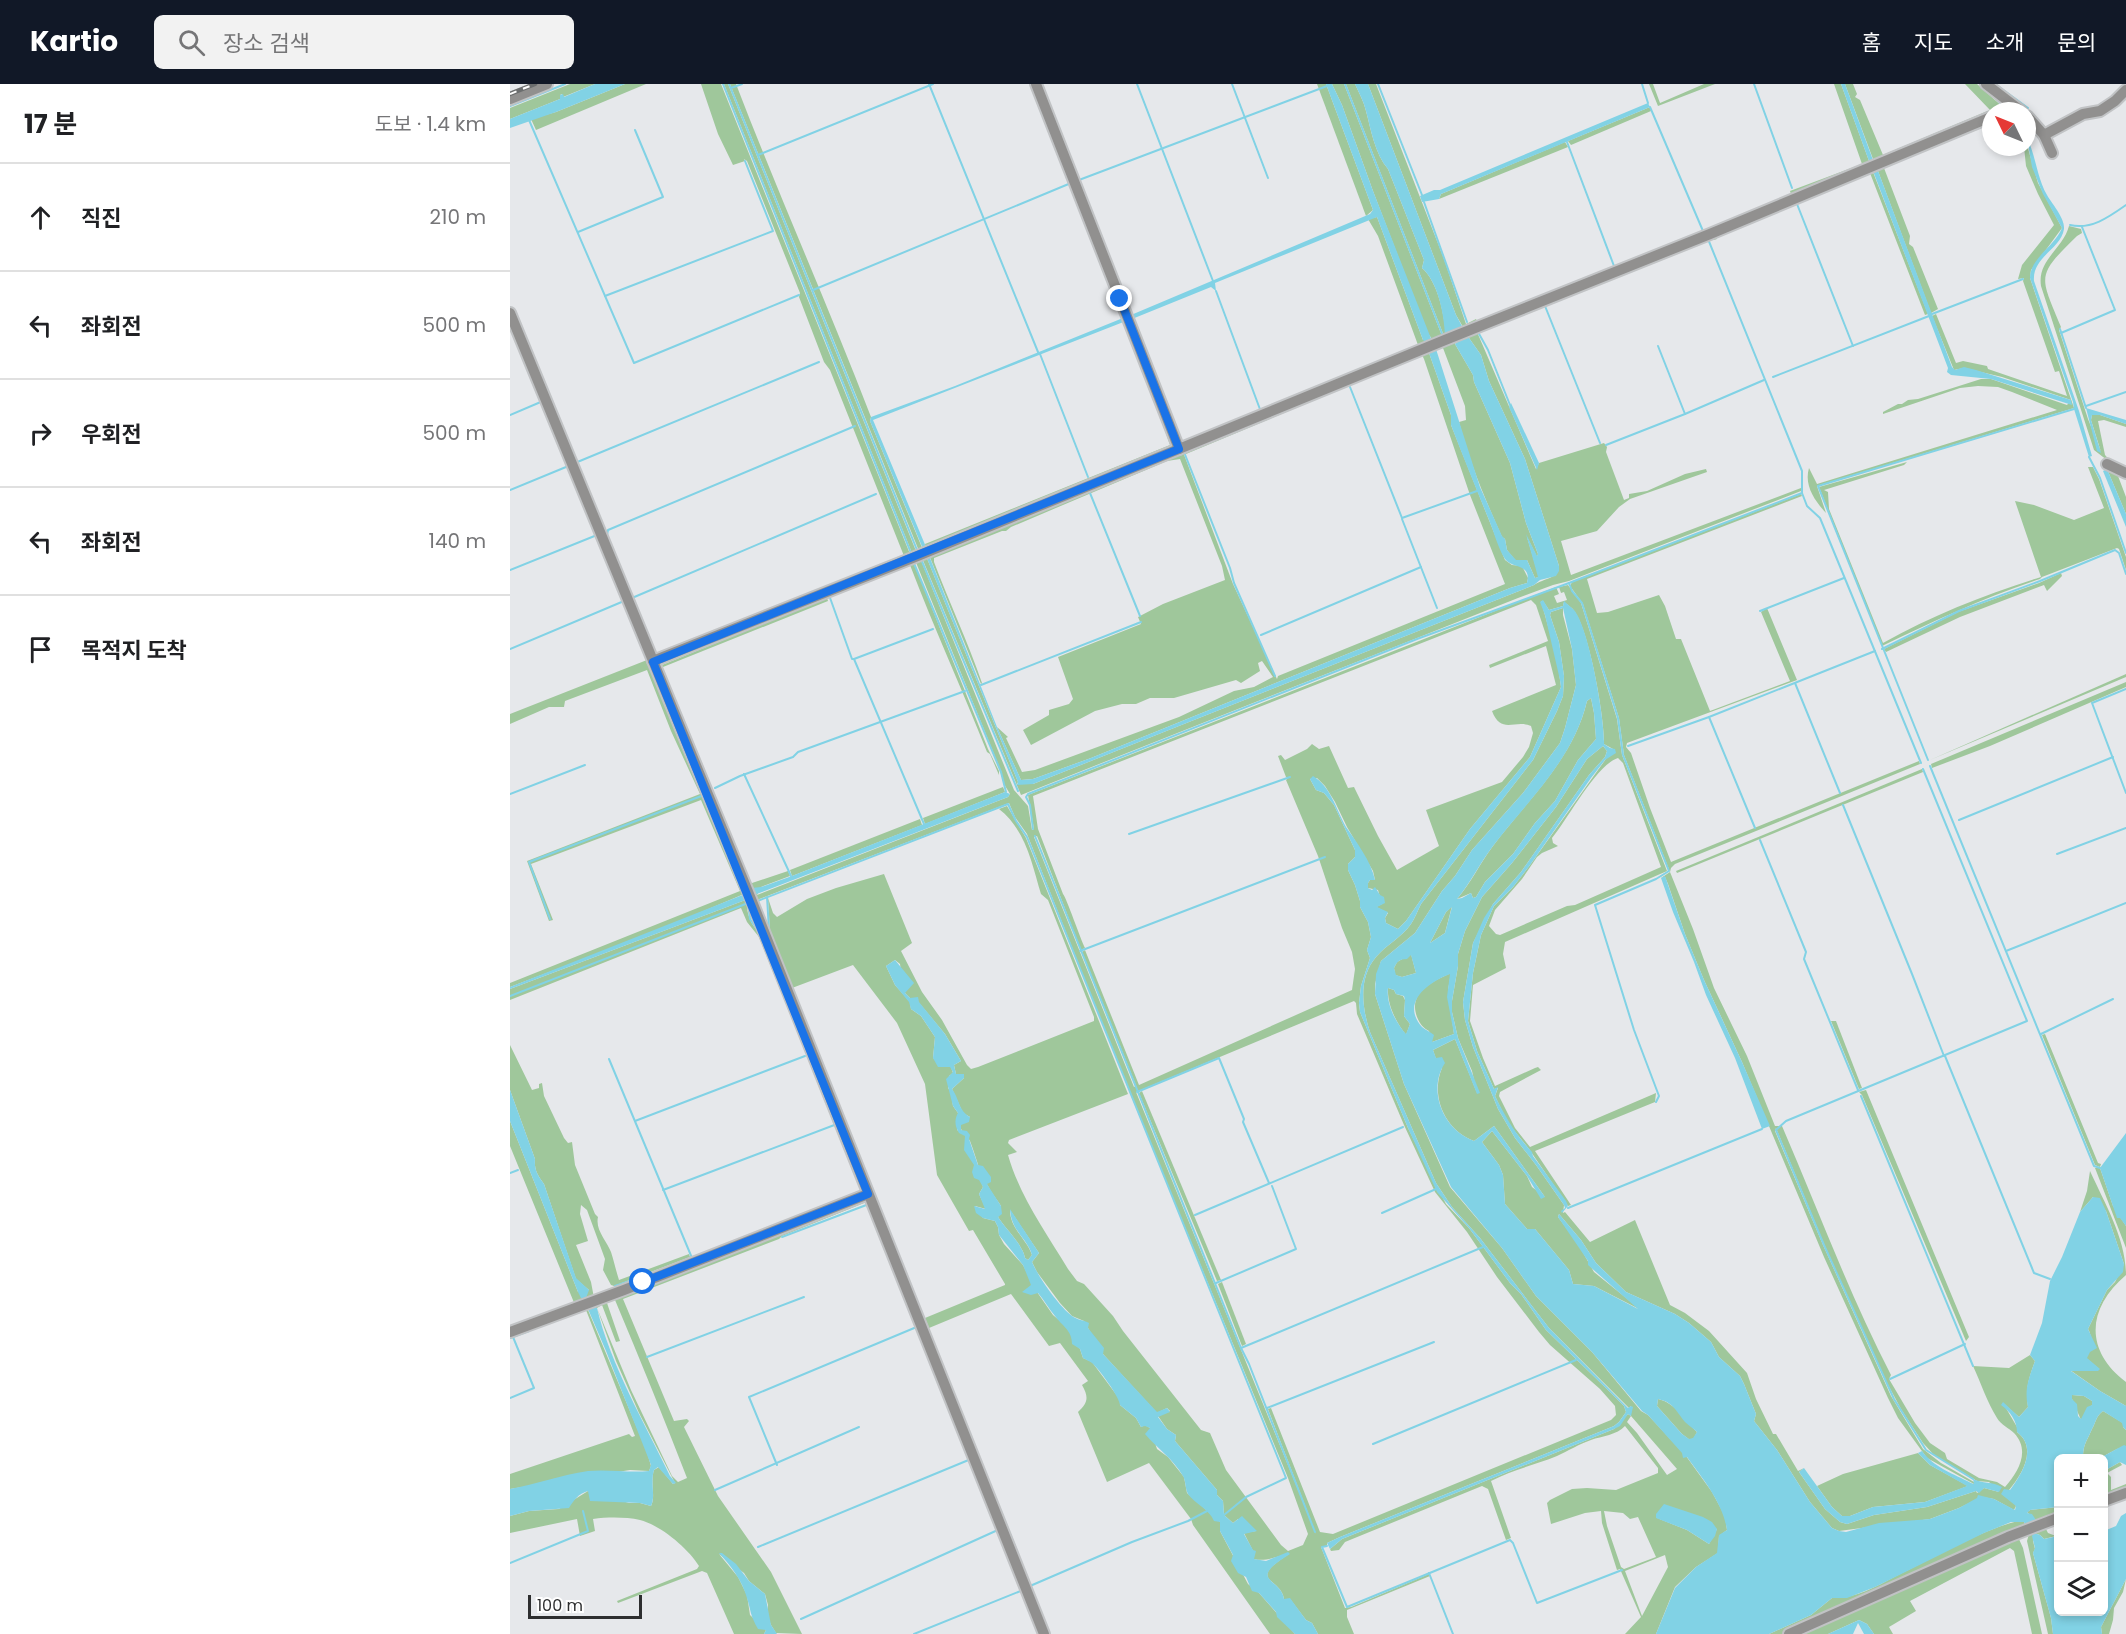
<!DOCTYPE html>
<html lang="ko">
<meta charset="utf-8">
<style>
body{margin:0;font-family:Poppins,"Noto Sans KR",sans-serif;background:#f2f2f2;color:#202124}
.controls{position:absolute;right:18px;bottom:18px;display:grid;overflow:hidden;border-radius:9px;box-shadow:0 3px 9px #0003}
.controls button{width:54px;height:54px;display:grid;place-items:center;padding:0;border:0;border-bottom:2px solid #e0e0e0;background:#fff;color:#202124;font:30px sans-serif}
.compass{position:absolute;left:1472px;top:18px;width:54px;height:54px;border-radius:50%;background:#fff;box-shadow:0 3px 9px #0003;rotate:313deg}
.scale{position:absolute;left:18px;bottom:15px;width:114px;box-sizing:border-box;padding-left:6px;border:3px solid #2d2e2f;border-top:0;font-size:16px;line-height:21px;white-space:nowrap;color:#2d2e2f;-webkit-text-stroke:4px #fff;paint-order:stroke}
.stop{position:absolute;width:18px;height:18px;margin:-14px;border:4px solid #1a73e8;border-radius:50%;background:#fff}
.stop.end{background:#1a73e8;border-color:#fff;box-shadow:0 2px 6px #0008}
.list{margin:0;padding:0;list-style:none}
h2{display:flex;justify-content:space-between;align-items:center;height:78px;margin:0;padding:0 24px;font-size:26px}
h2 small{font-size:20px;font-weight:400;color:#757577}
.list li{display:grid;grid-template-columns:39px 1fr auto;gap:18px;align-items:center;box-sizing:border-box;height:108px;padding:0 24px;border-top:2px solid #e0e0e0}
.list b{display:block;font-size:22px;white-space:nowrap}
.list em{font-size:20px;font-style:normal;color:#757577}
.icon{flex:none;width:33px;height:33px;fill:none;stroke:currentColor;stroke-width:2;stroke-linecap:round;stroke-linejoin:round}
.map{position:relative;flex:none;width:1616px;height:1550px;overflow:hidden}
header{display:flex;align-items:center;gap:36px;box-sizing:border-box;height:84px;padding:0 30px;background:#111827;color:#fff}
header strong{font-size:28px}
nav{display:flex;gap:33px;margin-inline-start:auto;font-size:21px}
.search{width:420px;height:54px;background:#f2f2f2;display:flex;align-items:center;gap:15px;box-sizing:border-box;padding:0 21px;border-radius:9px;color:#757577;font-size:22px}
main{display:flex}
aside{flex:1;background:#fff}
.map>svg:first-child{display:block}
.green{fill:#9fc79b;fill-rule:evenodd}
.water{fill:#81d2e5;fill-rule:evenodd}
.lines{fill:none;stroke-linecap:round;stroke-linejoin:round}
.stream{stroke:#81d2e5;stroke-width:2}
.minor-casing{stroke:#c1c3c5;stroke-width:14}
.minor{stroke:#91908f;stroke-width:10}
.rail-casing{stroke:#6b6d6e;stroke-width:4.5}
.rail{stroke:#fff;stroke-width:2;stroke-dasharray:7;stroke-linecap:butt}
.route{stroke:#1a73e8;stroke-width:8}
</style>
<header>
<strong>Kartio</strong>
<div class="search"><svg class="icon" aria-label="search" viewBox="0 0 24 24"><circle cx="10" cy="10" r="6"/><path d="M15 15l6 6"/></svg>장소 검색</div>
<nav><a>홈</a><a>지도</a><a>소개</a><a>문의</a></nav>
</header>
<main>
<aside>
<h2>17 분<small>도보 · 1.4 km</small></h2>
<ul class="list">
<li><svg class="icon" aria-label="ahead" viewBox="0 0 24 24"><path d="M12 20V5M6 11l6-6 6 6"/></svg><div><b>직진</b></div><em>210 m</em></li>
<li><svg class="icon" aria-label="left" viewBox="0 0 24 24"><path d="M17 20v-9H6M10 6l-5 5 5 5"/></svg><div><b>좌회전</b></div><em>500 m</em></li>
<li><svg class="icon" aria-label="right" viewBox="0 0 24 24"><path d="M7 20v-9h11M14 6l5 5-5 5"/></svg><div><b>우회전</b></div><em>500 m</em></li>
<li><svg class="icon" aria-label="left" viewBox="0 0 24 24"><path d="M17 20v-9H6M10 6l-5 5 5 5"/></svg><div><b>좌회전</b></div><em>140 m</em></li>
<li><svg class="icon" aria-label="arrive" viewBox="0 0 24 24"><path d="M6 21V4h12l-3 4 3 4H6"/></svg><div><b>목적지 도착</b></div></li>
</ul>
</aside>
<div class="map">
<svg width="1616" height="1550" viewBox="0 0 1616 1550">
<rect width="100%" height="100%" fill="#e6e8eb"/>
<g class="green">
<path d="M 60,0 L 85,0 L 53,13 L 52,10 L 50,11 L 50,15 L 0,35 L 0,24 Z"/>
<path d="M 115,0 L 136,0 L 26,46 L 21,35 L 46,28 Z"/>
<path d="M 191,0 L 211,0 L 400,470 L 394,472 L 320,286 L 314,278 L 289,213 L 290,209 L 237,77 L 234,75 L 235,77 L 223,81 L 208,50 Z"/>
<path d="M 214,0 L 218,0 L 406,467 L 402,469 Z"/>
<path d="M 220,0 L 226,0 C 269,112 318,221 361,333 L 360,337 L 413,466 L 409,467 Z"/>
<path d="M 807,0 L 816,0 L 863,126 L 856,132 Z"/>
<path d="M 822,0 L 834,0 L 932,252 L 934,252 L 836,0 L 845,0 C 849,9 854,18 856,27 C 861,46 865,70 878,85 L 914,176 L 912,184 C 928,198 934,230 936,250 L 953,243 L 946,231 L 858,0 L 866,0 L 934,175 L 956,240 L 966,235 L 967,237 L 1033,211 L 1062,202 L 753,327 L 908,261 L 868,152 L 858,135 L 867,133 L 913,256 L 922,255 L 917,248 L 863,107 L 832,21 Z"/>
<path d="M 1139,0 L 1143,0 L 1150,19 L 1194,0 L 1205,0 L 1148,22 Z"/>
<path d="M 1324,0 L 1331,0 L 1359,77 L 1363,75 L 1335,0 L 1343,0 L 1347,10 L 1345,13 L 1350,16 L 1373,71 L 1480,26 L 1455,0 L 1467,0 L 1494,24 L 1498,25 L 1471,0 L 1474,0 L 1499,22 L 1498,25 L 1481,27 L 1481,30 L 1199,145 L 1281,110 L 1280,107 L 1352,80 Z"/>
<path d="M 1140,23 L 1141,27 L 1061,61 L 1058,57 Z"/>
<path d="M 1481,36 L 1481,40 L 1374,84 L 1400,152 L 1399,160 L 1403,163 L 1428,225 L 1421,229 L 1368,87 L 1363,88 L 1418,230 L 1415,231 L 1360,89 L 1207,153 L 1207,155 L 1204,156 L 1202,151 Z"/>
<path d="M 1055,58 L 1058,63 L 929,115 L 931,110 Z"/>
<path d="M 1517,61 L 1528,99 L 1552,144 L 1521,186 L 1520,194 L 1564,324 L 1307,402 L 1316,429 C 1304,416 1294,401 1299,384 L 1307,400 L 1547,326 L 1502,308 L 1488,303 L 1468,302 L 1450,304 L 1373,330 L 1373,328 L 1388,320 L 1392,320 L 1398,316 L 1408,315 L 1471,295 L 1481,295 L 1557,321 L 1561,316 L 1492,293 L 1454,284 L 1444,286 L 1422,232 L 1426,230 L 1446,279 L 1453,277 L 1477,282 L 1478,285 L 1557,312 L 1549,287 L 1545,288 L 1513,197 L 1514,194 L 1508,195 L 1512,181 L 1544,141 L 1528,110 L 1516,82 L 1514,63 L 1517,63 Z"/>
<path d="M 1559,142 L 1571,145 L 1572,149 L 1567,152 C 1525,193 1530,191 1551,243 L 1549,246 L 1578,335 L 1591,368 L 1581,336 L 1582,331 L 1590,331 L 1616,340 L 1616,343 L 1594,336 L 1588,337 L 1595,371 L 1606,383 L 1584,366 L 1531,202 C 1527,176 1553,165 1559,142 Z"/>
<path d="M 1198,153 L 1199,155 L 967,248 L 1026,385 L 1029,379 L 1094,359 L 1097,363 L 1096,368 L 1114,416 L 1119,414 L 1119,410 L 1137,407 L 1175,390 L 1196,385 L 1197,388 L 1120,415 L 1109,423 L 1087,447 L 1051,457 L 1061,491 L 1291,404 L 1291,407 L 1059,497 L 1043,501 L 1008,514 L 511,711 L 412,474 L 416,472 L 508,698 L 507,700 L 523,700 L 1024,501 C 1034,494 1049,495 1049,482 L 1015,375 L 979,297 L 971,271 L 959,254 C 953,253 949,254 945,260 L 963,291 L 964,298 L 1000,379 L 1016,439 L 1028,470 L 1027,473 L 1017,453 L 1029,493 L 1025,494 L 1017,476 L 1005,476 L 997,466 L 995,455 L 992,453 C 975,415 959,377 949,338 L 956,336 L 955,322 L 933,264 L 922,266 L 919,269 L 941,331 L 941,341 L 995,476 L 1002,481 L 1012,482 L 1018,494 L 1017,499 L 1000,504 L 581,674 L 523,695 L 511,696 L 487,643 L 498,653 L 496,654 L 512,688 L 525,686 L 669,633 L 724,607 L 744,603 L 763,593 L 752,577 L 748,579 L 750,587 L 731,599 L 726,596 L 664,614 L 640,614 L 626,620 L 612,620 L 585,627 L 521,661 L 513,646 L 539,631 L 539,626 L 559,620 L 563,615 L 548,573 L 631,540 L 628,533 L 653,520 L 715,496 L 712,482 L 670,375 L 657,377 L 501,443 L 496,447 L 492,447 L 424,474 L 424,478 C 439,518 458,558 472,599 L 471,600 L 419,471 L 673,368 L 723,500 L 767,595 L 768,592 L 995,500 L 960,411 L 914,275 L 912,271 L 676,370 L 674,366 L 921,264 Z"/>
<path d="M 639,301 L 665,362 L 416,463 L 415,460 L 660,361 Z"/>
<path d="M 1397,378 L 1394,381 L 1314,406 L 1318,408 L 1319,425 L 1373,559 C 1423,531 1476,510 1531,493 L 1505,417 L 1524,421 L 1564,436 L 1594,424 L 1578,383 L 1583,383 L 1589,395 L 1616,473 L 1616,486 L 1609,465 L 1607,464 L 1532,493 L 1530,495 C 1475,513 1424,537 1372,562 L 1309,403 Z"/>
<path d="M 1597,385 L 1609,389 L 1608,392 L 1616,413 L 1616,430 Z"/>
<path d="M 1291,410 L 1292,412 L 1077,495 L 1087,529 L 1098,528 L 1149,511 L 1155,522 L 1166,555 L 1171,555 L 1200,627 L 1280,597 L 1251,528 L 1257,524 L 1287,596 L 1117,659 L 1116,663 L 1121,669 L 1140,724 L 1161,778 L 1409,677 L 1410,680 L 1165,780 L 1161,784 L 1160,788 L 1183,845 L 1204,904 L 1237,972 L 1265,1042 L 1272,1042 C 1308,1125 1339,1210 1381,1291 L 1379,1295 L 1405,1339 L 1420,1359 L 1435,1369 L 1437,1375 L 1469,1394 L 1487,1398 L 1495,1403 C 1508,1388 1521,1367 1504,1349 C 1499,1344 1491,1341 1487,1334 C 1477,1318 1471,1299 1463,1282 L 1499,1284 L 1520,1271 L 1525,1277 C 1519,1294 1515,1305 1518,1323 L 1509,1333 L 1493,1319 L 1507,1343 L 1507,1348 C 1528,1364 1512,1391 1499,1406 L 1506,1422 L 1504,1426 L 1484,1415 L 1472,1413 L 1449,1424 L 1420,1435 L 1329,1447 L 1322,1444 L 1300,1418 L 1267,1366 L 1244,1337 L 1246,1330 L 1234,1300 L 1230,1292 L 1209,1273 L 1201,1258 L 1179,1239 L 1165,1230 L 1116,1208 L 1086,1179 L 1071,1156 L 1049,1130 L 1048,1133 L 1067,1158 L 1084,1188 L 1131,1226 L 1084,1202 L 1063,1200 L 1059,1186 L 1025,1145 L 1017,1145 L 995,1120 L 993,1091 L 989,1081 L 972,1058 L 982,1047 L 1017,1092 L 1022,1103 L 1035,1113 L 984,1042 L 964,1057 C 935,1046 920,1012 932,984 L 926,975 L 923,966 L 945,955 L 967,1009 L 962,987 L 948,954 L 942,928 L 942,917 L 948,882 L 948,870 L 955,847 L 972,813 L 1002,779 L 1046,723 L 1077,675 L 1093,662 L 1097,667 L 1095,673 L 1079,691 L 1011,788 L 983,820 L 963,859 L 953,918 L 955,936 L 963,963 L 988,1025 L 1005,1054 L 1026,1081 L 1054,1121 L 1053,1129 L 1055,1128 L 1080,1158 L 1125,1136 L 1160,1221 L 1175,1229 L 1199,1247 L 1237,1289 L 1246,1315 L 1263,1350 L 1266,1350 L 1288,1387 L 1294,1384 L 1289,1388 L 1315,1425 L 1330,1438 L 1337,1440 L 1364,1431 L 1417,1423 L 1466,1407 L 1467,1409 L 1474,1404 L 1489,1408 L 1479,1398 L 1467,1397 L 1424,1371 L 1413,1359 L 1391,1325 L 1376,1297 L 1314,1160 L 1266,1044 L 1265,1047 L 1313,1161 L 1381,1312 L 1413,1365 L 1431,1379 L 1464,1398 L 1464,1400 L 1417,1374 L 1388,1334 L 1378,1314 L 1314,1173 L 1232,978 L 1194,896 L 1175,850 L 1158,800 L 1155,793 L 1151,794 L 1160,788 L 1114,671 L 1109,634 L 1073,520 L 1060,502 L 1062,498 Z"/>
<path d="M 410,474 L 504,706 L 518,722 L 522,746 L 524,745 L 518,711 L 1046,503 L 1049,510 L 1044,512 L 1047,519 L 1057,516 L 1054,508 L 1051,509 L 1049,503 L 1058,501 L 1071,519 L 1107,635 L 1112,671 L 1157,787 L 995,858 L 993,870 L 996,884 L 963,901 L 960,937 L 973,974 L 985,1002 L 1025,984 L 1028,983 L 1031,986 L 990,1008 L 989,1012 L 1005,1044 L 1020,1063 L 1146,1009 L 1145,1018 L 1025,1067 L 1061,1121 L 1058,1122 L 1019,1065 L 998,1039 L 985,1012 L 988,1004 L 984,1005 L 967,967 L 958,937 L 963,889 L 971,851 L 984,822 L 1003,803 L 1020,781 L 1103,665 L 1094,660 C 1095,635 1079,545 1064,527 C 1062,523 1057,521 1054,518 L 1053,522 L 1039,526 L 1033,517 L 1031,517 L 1047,574 L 1050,596 L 1051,603 L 1043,621 L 1020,673 L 960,745 L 896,837 L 888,845 L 876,839 L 875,834 L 878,829 L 866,823 L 872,820 L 868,806 L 858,804 L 858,799 L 860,796 L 865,796 L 863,787 L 837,743 L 825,718 L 815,702 L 807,694 L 800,695 L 806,706 L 814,709 L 824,721 L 845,766 L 845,773 L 838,780 L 838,786 L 845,801 L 850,817 L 850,823 L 858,838 L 861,853 L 857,866 L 860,874 L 851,902 L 849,919 L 850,928 L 898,1044 L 936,1120 L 959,1144 L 1000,1199 L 1011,1210 L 1036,1246 L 1101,1309 L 1114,1322 L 1116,1328 L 1109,1338 L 1104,1342 L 830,1453 L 817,1459 L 817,1462 L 811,1463 L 835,1524 L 841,1523 L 919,1490 L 920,1492 L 837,1526 L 837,1533 L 844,1550 L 808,1550 L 802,1539 L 796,1536 L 780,1515 L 774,1515 C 771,1493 735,1498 779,1470 C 767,1472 756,1478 744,1475 L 743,1467 L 734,1449 L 746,1447 L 728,1435 L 723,1439 L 714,1431 L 713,1417 L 707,1411 L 707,1406 L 665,1357 L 666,1351 L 657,1345 L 648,1332 L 660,1327 L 657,1324 L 647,1329 L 593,1270 L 593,1264 L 582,1251 L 574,1237 L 562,1232 L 550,1219 L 527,1188 L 522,1178 L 529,1169 L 500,1126 C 500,1145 517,1155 522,1171 L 518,1176 L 515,1174 C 513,1161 495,1144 488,1133 L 491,1122 C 487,1115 481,1109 478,1102 C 469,1088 466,1072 460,1057 C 457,1051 451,1049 450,1041 L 460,1033 L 453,1029 L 442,1005 L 454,994 L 446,990 L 444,981 L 451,977 L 435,950 L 405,914 L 400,914 L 394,908 L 390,880 L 385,876 L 376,882 L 385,901 L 400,918 L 401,925 L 411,932 L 425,953 L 423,974 L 441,983 L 443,989 L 439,992 L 438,1004 L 441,1008 L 443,1022 L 448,1029 L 447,1046 L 455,1051 L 473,1103 L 469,1110 L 476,1125 L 465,1122 L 473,1134 L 485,1137 L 488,1143 L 489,1151 L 494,1160 L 513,1181 L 527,1208 L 543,1231 L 556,1242 L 570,1265 L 573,1274 L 582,1278 L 611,1317 L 610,1321 L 626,1334 L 631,1343 L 635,1341 L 640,1344 L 647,1365 L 658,1373 L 674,1393 L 677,1409 L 710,1438 L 710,1447 L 738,1500 L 749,1509 L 785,1550 L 760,1550 L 683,1441 L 681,1435 L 639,1379 L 597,1398 L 568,1328 C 578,1319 579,1313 572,1301 L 578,1297 L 550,1259 L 539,1262 L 501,1210 L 419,1244 L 415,1234 L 495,1201 L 495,1200 L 463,1146 L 459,1147 L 427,1091 L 415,1000 L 387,939 L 343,881 L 282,904 L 260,847 L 258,814 L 263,829 L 267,833 L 297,815 L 326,804 L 374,790 L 402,859 L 391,867 L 412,908 L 432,936 L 457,981 L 461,985 L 468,983 L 584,937 L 584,933 L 538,816 L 531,810 C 522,780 516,746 489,725 L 497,722 L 516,754 L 618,1010 L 499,1056 L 498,1059 L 507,1068 L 498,1071 C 510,1113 536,1148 558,1185 L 567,1197 L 574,1200 L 603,1232 L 613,1247 L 691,1346 L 700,1349 L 716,1386 L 771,1461 L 778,1467 L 793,1461 L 798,1450 L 778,1394 L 620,1009 L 517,750 L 505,733 L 499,719 L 244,817 L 239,800 L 278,787 L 280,792 L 251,803 L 247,811 L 498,713 L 500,710 L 494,700 L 488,680 L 405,476 ZM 1021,516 L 1026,521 L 1038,557 L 979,581 L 980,584 L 1036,562 L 1046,601 L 982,627 C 991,651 1005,635 1021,642 L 1023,649 L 1019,663 L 1013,673 L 992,698 L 916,726 L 929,762 L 887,786 L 868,752 L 844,703 L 838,704 L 819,662 L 809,665 L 802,660 L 797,665 L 775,676 L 771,671 L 768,672 L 776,693 L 779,693 L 776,696 L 808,772 L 832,844 L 842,868 L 845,885 L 842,906 L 629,1001 L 575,866 L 572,868 L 625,999 L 626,1002 L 624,1003 L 524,753 L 527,752 L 571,866 L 575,864 C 570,854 557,815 553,810 L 528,745 L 523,712 ZM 1108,674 L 1113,679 L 1151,783 L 1065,821 L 1057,822 L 990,851 L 986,850 L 979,842 L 985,826 L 1012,795 L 1027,773 L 1032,769 L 1048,762 L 1043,759 L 1042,754 C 1058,735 1086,681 1108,674 ZM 844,917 L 846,919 L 847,930 L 894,1041 L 925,1108 L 957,1148 L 987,1193 L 1029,1248 L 1040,1261 L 1090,1305 L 1105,1322 L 1106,1331 L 1101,1336 L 823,1450 L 810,1448 L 761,1324 L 758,1325 L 806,1450 L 626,1008 Z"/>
<path d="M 404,479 L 478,665 L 489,687 L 489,691 L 480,670 L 477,668 C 452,605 424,544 400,481 Z"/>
<path d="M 1551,489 L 1552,492 L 1537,507 L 1534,501 L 1450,533 L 1376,568 L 1374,565 L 1448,528 L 1529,499 Z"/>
<path d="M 317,514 L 318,517 L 153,583 L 152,581 Z"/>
<path d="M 1053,524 L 1053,531 L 1062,565 L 1066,601 L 1055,644 L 1050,659 L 1013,709 L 962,766 L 945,792 L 932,807 L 905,849 L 871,877 L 865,900 L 865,910 L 894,1000 L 940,1103 L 992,1164 L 1026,1212 L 1082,1268 L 1131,1327 L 1138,1331 L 1176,1372 L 1202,1408 L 1215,1432 L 1217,1446 L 1209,1452 L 1208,1469 L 1186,1483 L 1165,1503 L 1146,1550 L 1115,1550 L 1131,1533 L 1110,1485 L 1107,1486 L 1092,1439 L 1091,1427 L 1075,1429 L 1041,1440 L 1037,1419 L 1040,1416 L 1062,1405 L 1077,1404 L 1106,1406 L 1148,1389 L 1148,1384 L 1115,1342 C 1107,1351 1092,1352 1081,1356 C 1069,1360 1058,1367 1047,1372 C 1025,1381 1002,1386 981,1397 L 1001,1454 L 996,1456 L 978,1405 L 972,1402 L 835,1458 L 829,1466 L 821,1467 L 820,1465 L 832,1455 L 1104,1345 L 1118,1330 L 1121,1332 L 1121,1322 L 1119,1324 L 1039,1244 L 970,1154 L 942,1123 L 926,1099 L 860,948 C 852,924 848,894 866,873 C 876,861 892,853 901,840 C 905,834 908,826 911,820 L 1023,676 L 1047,627 L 1053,612 L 1054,592 L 1049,558 L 1040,531 L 1041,528 ZM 1121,1332 L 1167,1385 L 1157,1391 L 1127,1349 L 1117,1338 ZM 1094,1427 L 1113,1429 L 1120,1435 L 1128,1433 L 1146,1473 L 1114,1485 L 1111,1483 L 1097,1442 ZM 1147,1434 L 1207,1445 L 1199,1460 L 1177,1446 ZM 1155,1471 L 1158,1483 L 1132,1532 L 1115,1487 Z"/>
<path d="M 137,576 L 234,810 L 144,848 L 0,903 L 0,899 L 230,807 L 191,716 L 21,780 L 43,836 L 39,837 L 17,777 L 190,710 L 161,647 L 137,586 L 55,617 L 54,623 L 39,623 L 0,640 L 0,630 Z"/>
<path d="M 1616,590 L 1616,593 L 1420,676 Z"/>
<path d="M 1616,598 L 1616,603 L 1480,662 L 1422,684 L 1421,680 Z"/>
<path d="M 1081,614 L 1084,629 L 1086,655 L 1068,676 L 1045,717 L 1025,739 L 1003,770 L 975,798 L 966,813 L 963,814 L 961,809 L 947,815 C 961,799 970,779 983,762 C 1018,715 1063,676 1077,617 Z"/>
<path d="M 1412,685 L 1413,688 L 1167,789 L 1166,787 Z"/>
<path d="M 493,703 L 495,708 L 415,740 L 413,734 Z"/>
<path d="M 410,735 L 412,741 L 282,792 L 280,786 Z"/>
<path d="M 238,815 L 248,844 L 240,832 L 240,821 L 237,823 C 238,835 243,843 252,852 L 359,1117 L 272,1152 L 269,1155 L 113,1215 L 164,1337 L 177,1335 L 179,1337 L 174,1343 L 208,1412 L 261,1488 L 292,1550 L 266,1549 L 261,1541 L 257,1531 L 258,1521 L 255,1510 L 239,1497 L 234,1489 L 209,1470 L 228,1493 L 237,1511 L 240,1531 L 256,1546 L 254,1550 L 224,1550 L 197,1489 L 192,1487 L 108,1519 L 107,1517 L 187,1485 L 189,1482 C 178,1464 150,1441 130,1436 C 116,1433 98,1433 83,1435 L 85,1447 L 70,1452 L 67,1435 L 0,1449 L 0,1432 L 19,1427 L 49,1425 L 78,1407 L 119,1419 L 130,1419 L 141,1422 C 146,1413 140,1398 144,1386 L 149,1383 L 163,1400 L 165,1399 L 129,1329 L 106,1277 L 87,1224 L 78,1226 L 137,1368 L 141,1382 L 139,1387 L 120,1386 L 0,1405 L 0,1390 L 119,1350 L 122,1353 L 125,1352 L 76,1226 L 58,1233 L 55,1232 L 65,1221 L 0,1062 L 0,1037 L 68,1208 L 79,1206 L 66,1195 L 34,1100 C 28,1092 24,1086 25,1075 L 0,1006 L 0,961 L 22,1006 L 29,1004 L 29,1000 L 32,999 L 34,1012 L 54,1054 L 58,1059 L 62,1058 L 65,1081 L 85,1130 L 88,1133 C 85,1146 97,1157 101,1168 C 104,1177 106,1187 109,1196 L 179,1170 L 180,1173 L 104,1202 L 101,1201 L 93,1186 L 95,1175 L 77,1126 L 71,1121 L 70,1130 L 78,1157 L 66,1161 L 81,1198 L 84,1214 L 348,1111 L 351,1107 L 249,853 L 237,838 L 231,824 L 0,916 L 0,905 ZM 105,1216 C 130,1275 154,1335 177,1394 L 168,1398 L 162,1392 L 121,1306 L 87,1224 L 92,1221 L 106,1258 L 110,1257 L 97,1219 Z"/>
<path d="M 942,822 L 935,849 L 920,859 L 936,828 Z"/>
<path d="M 901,870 L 906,889 L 892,893 L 885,891 L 884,884 L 887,878 Z"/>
<path d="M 941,889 L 938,906 L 944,950 L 922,958 L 919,947 C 913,944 910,940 907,933 C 898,909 921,898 941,889 Z"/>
<path d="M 878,904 L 884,906 L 886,910 L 893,912 L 895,916 L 894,932 L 900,940 L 896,951 C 886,938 877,921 878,904 Z"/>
<path d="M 1321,937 L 1326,937 L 1352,1004 L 1349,1005 Z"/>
<path d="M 1535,950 L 1588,1079 L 1591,1080 L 1590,1083 L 1585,1081 L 1532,951 Z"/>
<path d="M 1356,1006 L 1459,1253 L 1456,1257 L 1352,1011 L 1349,1008 Z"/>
<path d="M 632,1007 L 711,1196 L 707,1197 L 629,1009 Z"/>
<path d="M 1585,1084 L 1590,1084 L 1603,1122 L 1616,1142 L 1616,1164 Z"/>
<path d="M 1580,1087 C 1595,1120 1616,1155 1616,1191 C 1577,1224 1574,1266 1616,1298 L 1616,1322 L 1590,1307 L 1560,1286 L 1587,1287 L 1589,1285 L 1576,1274 C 1581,1265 1583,1253 1578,1245 L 1597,1206 L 1605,1198 L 1614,1180 L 1596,1127 L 1583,1113 L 1570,1128 L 1577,1107 Z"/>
<path d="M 712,1198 L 736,1260 L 732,1262 L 708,1200 Z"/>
<path d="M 1562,1311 L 1574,1312 L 1582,1317 L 1582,1321 L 1571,1336 L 1562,1315 Z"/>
<path d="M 1148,1315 C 1166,1319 1174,1336 1187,1348 L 1184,1354 L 1180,1356 L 1172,1350 L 1147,1322 Z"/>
<path d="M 1593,1327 L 1613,1339 L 1613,1343 L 1616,1346 L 1616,1362 L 1607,1365 L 1590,1374 L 1573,1374 C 1573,1360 1577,1357 1582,1345 C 1586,1338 1586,1332 1593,1327 Z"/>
<path d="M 1408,1369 L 1420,1381 L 1458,1402 L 1415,1418 L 1363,1423 L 1340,1432 L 1332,1432 L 1322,1423 L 1307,1402 L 1333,1390 Z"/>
<path d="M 1610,1378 L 1612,1381 L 1597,1389 L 1601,1393 L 1601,1406 L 1616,1400 L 1616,1403 L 1594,1412 L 1594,1387 Z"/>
<path d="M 1548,1423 L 1548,1430 L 1528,1439 L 1517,1428 L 1520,1426 Z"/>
<path d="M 1508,1437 L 1514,1438 L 1516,1443 L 1273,1550 L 1259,1550 L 1301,1531 L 1322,1514 C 1345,1515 1365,1503 1386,1492 C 1424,1474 1468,1447 1508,1437 Z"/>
<path d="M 1535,1443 L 1538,1449 L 1546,1452 L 1534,1455 L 1530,1451 L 1524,1449 L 1523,1457 L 1525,1465 L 1523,1469 L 1541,1534 L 1543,1550 L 1538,1550 L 1517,1457 L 1519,1450 Z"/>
<path d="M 1508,1453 L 1513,1464 L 1532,1550 L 1522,1550 L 1504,1467 L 1500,1464 L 1400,1517 L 1406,1527 L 1379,1543 L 1383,1550 L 1364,1550 L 1357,1540 L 1349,1536 L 1318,1550 L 1286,1550 Z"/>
<path d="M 1616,1495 L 1613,1508 L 1604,1524 L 1603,1536 L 1599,1550 L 1592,1550 L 1591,1543 Z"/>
</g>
<g class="water">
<path d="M 85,0 L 115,0 L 46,28 L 0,44 L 0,35 L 50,15 L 50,11 L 53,10 L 54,13 Z"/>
<path d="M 816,0 L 822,0 L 832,21 L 863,107 L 922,257 L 917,259 L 913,256 L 867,133 L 705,199 L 706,207 L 701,203 L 622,235 L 621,231 L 860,130 L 863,126 Z"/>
<path d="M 845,0 L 858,0 L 946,231 L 953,244 L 935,251 C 934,230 928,198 912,184 L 914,176 L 878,85 C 865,70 861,46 856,27 C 854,18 849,9 845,0 Z"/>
<path d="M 1331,0 L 1335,0 L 1363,76 L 1359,77 Z"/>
<path d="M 1138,19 L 1140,23 L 931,110 L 929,115 L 912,118 L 910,112 L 924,106 L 930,106 Z"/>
<path d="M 1517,54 C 1526,72 1527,94 1537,111 C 1542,120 1555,134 1554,145 C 1551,165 1522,173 1524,197 L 1569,327 L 1582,372 L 1579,373 L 1564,325 L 1563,318 L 1520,194 C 1520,174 1545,162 1552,144 L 1533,110 L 1522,83 Z"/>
<path d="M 1363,87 L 1368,87 L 1442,283 L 1445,286 L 1454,283 L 1466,286 L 1561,316 L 1562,321 L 1481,295 L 1441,291 L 1437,288 L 1438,284 Z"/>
<path d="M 613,234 L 616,237 L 363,336 L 416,463 L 413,465 L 360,337 L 361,333 L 445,302 Z"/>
<path d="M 954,253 L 959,254 L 971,271 L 979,297 L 1015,375 L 1049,482 L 1049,487 L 1046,492 L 1030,496 L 1024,501 L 523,700 L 507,701 L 508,698 L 416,472 L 419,471 L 420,474 L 487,643 L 511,696 L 523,695 L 581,674 L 1000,504 L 1017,499 C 1022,479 1002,485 995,475 C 988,464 984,448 979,436 C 966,404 953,373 941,341 L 941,331 L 919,269 L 926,265 L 970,403 L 992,452 L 995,455 L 997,466 L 1006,476 L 1017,476 L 1025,494 L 1028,493 L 1016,450 L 1027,472 L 1028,470 L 1016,439 L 1000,379 L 964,298 L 963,291 L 945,260 Z"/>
<path d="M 1001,319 L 1029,379 L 1027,386 L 999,323 Z"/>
<path d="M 1576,324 L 1616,336 L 1616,340 L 1590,331 L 1582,331 L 1581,336 L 1591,369 L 1587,367 Z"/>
<path d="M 1597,385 L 1616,430 L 1616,443 L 1593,387 Z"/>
<path d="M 1033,516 L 1039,526 L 1053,522 L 1054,517 C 1057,520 1061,523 1064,526 C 1079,543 1095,636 1094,660 L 1100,664 L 1105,665 L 1106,669 L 1095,676 L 1081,694 L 1020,781 L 1003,803 L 984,822 L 971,851 L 963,889 L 958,937 L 967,967 L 984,1005 L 988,1003 L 985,1012 C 996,1034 1006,1051 1022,1068 L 1023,1072 L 1056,1117 L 1058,1122 L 1052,1129 L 1051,1127 L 1055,1124 L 1054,1121 L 1026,1081 L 1005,1054 L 988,1025 L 963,963 L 955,936 L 953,918 L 963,859 L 974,834 L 983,820 L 1011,788 L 1079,691 L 1095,673 L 1097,667 L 1093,662 L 1077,675 L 1046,723 L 1002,779 L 972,813 L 955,847 L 948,870 L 948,882 L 942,917 L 942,928 L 948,954 L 970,1009 L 967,1010 L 945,955 L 923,966 L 926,974 L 932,973 L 935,979 C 917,1006 933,1046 964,1057 L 984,1042 L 1035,1113 L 1031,1115 L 1017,1092 L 982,1047 L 972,1058 L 989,1081 L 993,1091 L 995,1120 L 1017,1145 L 1025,1145 L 1059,1186 L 1063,1200 L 1084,1202 L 1128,1225 L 1078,1181 L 1078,1177 L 1048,1133 L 1049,1130 L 1071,1156 L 1086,1179 L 1116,1208 L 1165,1230 L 1179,1239 L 1201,1258 L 1209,1273 L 1230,1292 L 1234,1300 L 1246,1330 L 1244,1337 L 1267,1366 L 1300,1418 L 1322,1444 L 1329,1447 L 1336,1448 L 1369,1439 L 1420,1435 L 1449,1424 L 1467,1414 L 1468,1411 L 1484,1415 L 1505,1426 L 1506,1422 L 1491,1410 L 1494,1405 L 1500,1406 C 1512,1390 1528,1364 1507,1348 C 1507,1337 1500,1327 1491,1321 L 1493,1318 L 1509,1333 L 1518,1323 C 1514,1305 1519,1294 1525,1277 L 1520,1271 L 1532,1239 L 1540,1197 L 1552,1173 L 1570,1128 L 1583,1113 L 1590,1114 L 1596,1127 L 1614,1180 L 1613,1188 L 1597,1206 L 1578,1245 L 1587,1264 L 1580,1268 L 1577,1274 L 1590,1285 L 1588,1287 L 1561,1287 L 1590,1307 L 1616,1322 L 1616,1346 L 1613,1343 L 1612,1339 L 1593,1327 C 1586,1332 1586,1338 1582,1345 C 1577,1357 1573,1360 1573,1374 L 1548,1374 L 1548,1423 L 1520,1426 L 1517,1429 L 1522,1430 L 1528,1439 L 1516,1443 L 1514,1438 L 1501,1438 L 1474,1449 L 1365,1503 L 1337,1514 L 1322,1514 L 1301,1531 L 1259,1550 L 1146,1550 L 1165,1504 L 1186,1483 L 1207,1469 L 1209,1451 L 1217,1446 C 1213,1419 1193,1395 1177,1373 L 1173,1374 L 1172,1369 L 1138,1331 L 1132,1327 L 1082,1268 L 1026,1212 L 992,1164 L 941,1103 L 894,1000 L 865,910 L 866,890 L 871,877 L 905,849 L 932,807 L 945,792 L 962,766 L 1013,709 L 1050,659 L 1055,644 L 1066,601 L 1062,565 L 1053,524 L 1041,528 L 1040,531 L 1049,558 L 1054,592 L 1053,612 L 1047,627 L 1023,676 L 911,820 C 908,826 905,834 901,840 C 892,853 876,861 866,873 C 848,894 852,924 860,948 L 926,1099 L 942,1123 L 970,1154 L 1039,1244 L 1118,1324 L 1121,1322 L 1123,1323 L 1121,1332 L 1118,1330 L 1110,1342 L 1104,1345 L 832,1455 L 820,1465 L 817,1459 L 830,1453 L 1104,1342 L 1109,1338 L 1116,1328 L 1114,1322 L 1101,1309 L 1036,1246 L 1011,1210 L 1000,1199 L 959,1144 L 927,1108 L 898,1044 L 850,928 L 849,919 L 851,902 L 860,874 L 857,866 L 861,853 L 858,838 L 850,823 L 850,817 L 845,801 L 838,786 L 838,780 L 845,773 L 845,766 L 824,721 L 814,709 L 806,706 L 800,695 L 803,692 C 821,703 826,725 836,743 C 847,759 861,777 865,796 L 860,796 L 858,799 L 858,804 L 862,806 L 865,803 L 870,811 L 874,813 L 875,819 L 867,823 L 878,828 L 875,834 L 876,839 L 888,845 L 896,837 L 960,745 L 1020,673 L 1043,621 L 1051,603 L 1050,596 L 1035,531 L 1030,518 ZM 1081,614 L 1084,629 L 1086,655 L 1068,676 L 1045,717 L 1025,739 L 1003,770 L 975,798 L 966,813 L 963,814 L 961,809 L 952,814 L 947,815 C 961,798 970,779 983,762 C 1019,715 1063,676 1077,617 ZM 942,823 L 935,849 L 920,859 L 936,828 ZM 901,871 L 906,889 L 892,893 L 886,891 L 884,884 C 887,878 889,875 897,875 ZM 940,890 L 937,913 L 944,950 L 922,958 L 924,951 C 921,948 915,946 912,943 C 890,918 919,898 940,890 ZM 878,904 L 884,906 L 886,910 L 894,912 L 895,916 L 894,932 L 900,940 L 896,950 C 886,939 876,920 878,904 ZM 1562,1311 L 1574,1312 L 1582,1317 L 1582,1321 L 1577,1323 L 1571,1335 L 1568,1332 L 1567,1320 L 1562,1315 ZM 1148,1315 C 1163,1318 1166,1327 1175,1338 C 1178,1341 1183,1344 1187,1348 L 1183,1354 L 1179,1355 L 1172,1350 L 1147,1322 Z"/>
<path d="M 495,708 L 500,710 L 498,713 L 244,811 L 242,804 L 251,803 L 282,792 Z"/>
<path d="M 1155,792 L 1175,850 L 1194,896 L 1232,978 L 1260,1042 L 1252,1045 L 1225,974 L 1196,911 L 1184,878 L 1163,828 L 1151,794 Z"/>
<path d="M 235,810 L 238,815 L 0,905 L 0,903 Z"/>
<path d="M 385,876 L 404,899 L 395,909 L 400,914 L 408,913 L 409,918 L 435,950 L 451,977 L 444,981 L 446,990 L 454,990 L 454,994 L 442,1005 C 450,1016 448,1026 460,1033 L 459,1038 L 451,1041 L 451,1046 L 457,1047 L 460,1051 L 459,1055 L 468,1081 L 473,1082 L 481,1093 L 481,1098 L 477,1100 L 491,1122 L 492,1130 L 488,1133 C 495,1144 513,1161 515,1174 L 518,1176 L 522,1171 C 517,1154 501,1147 500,1125 L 529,1169 L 522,1178 C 529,1194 548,1221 562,1232 C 567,1236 574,1236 579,1239 L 578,1244 L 594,1264 L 593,1270 L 647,1328 L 657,1324 L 660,1328 L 648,1333 L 657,1345 L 666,1351 L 665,1357 L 707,1406 L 707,1411 L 713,1417 L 714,1431 L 723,1439 L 732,1432 L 747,1447 L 734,1450 L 743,1466 L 746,1467 L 744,1475 L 756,1477 L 778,1468 L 780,1470 C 735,1498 771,1493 774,1515 L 780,1514 L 796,1536 L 802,1539 L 808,1550 L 785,1550 L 767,1533 L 766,1528 L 749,1509 L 742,1507 L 736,1493 L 728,1489 L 721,1477 L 723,1471 L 710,1447 L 710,1438 L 704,1437 C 699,1425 685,1420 678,1410 C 675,1405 676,1397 673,1392 C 664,1376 647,1364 635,1350 L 640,1344 L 635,1342 L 631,1343 L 626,1334 L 610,1321 C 609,1312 589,1285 582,1279 C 581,1278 573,1274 573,1274 L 570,1265 L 562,1260 C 562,1246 552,1242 545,1232 C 539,1225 534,1216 528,1209 L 521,1211 L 512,1208 L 521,1201 L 513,1181 L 489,1151 L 488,1143 L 485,1137 L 473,1134 L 466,1129 L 464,1122 L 475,1125 L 469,1110 L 473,1103 L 469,1096 L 464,1094 L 462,1088 L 464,1081 L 454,1066 L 455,1052 L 449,1049 C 445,1043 444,1036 448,1029 L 443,1022 L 436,995 L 443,988 L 440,983 L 428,983 L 423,974 L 425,953 L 411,932 L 401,925 L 399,918 L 385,901 L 376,882 Z"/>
<path d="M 0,1006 L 25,1075 C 24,1086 28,1092 34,1100 L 66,1194 L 79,1206 L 76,1214 L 71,1214 L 68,1208 L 0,1037 Z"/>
<path d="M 1616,1049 L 1616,1142 L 1610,1134 L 1607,1134 L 1590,1084 Z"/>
<path d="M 82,1222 L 87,1224 C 100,1280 135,1340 160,1392 L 166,1399 L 163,1400 L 148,1383 L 144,1386 C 140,1398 146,1413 141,1422 L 130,1419 L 80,1417 L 78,1407 C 68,1410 64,1416 59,1424 L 19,1427 L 0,1432 L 0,1405 C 26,1400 51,1391 78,1387 C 98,1385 119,1389 139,1387 L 141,1381 L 96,1267 L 78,1225 Z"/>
<path d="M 1614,1361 L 1616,1362 L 1616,1381 L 1610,1378 L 1594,1387 L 1594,1374 L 1590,1374 Z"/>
<path d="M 1412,1367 C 1423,1383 1444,1390 1461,1399 L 1464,1400 L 1463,1395 C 1473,1400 1482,1397 1492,1403 L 1489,1408 L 1474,1404 L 1469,1409 L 1466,1407 L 1417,1423 L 1364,1431 L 1337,1440 L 1330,1438 L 1315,1425 L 1289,1388 L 1294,1384 L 1322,1423 L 1332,1432 L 1340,1432 L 1363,1423 L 1415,1418 L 1457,1402 L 1420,1381 L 1408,1369 Z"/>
<path d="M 1154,1420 L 1193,1433 L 1202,1438 L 1207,1445 L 1205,1452 L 1199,1460 L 1177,1446 L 1146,1434 L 1146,1430 Z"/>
<path d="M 1616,1429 L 1616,1495 L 1591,1543 L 1592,1550 L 1543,1550 L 1541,1534 L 1523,1469 L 1525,1464 L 1522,1452 L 1524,1449 L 1530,1451 L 1534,1455 L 1548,1452 L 1548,1528 L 1594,1528 L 1594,1447 L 1606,1442 L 1611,1432 Z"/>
<path d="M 209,1469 L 212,1469 L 226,1480 L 239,1497 L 255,1510 L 261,1541 L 267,1550 L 254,1550 L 256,1546 L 248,1545 C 240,1531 241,1527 237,1514 C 232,1496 221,1482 209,1469 Z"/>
<path d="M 1349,1536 L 1357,1540 L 1364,1550 L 1354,1550 L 1348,1539 L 1343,1550 L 1318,1550 Z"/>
</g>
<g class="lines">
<g class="stream">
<path d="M 213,0 L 401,469"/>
<path d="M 219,0 L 407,466"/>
<path d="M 419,0 L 528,268"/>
<path d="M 627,0 L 703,197"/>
<path d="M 722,0 L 758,94"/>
<path d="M 835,0 L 933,252"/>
<path d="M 868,0 L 912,111"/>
<path d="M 1132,0 L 1138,19"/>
<path d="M 1244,0 L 1282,104"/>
<path d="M 1485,0 L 1518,24"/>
<path d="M 221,4 L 232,0"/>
<path d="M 1482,11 L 1495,23"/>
<path d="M 0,22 L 55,0"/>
<path d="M 1140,23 L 1193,147"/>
<path d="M 19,36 L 124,279 L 289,211"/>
<path d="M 1057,58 L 1104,182"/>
<path d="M 248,71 L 423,0"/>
<path d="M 569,96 L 817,2"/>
<path d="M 914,118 L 957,238"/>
<path d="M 1287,120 L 1343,262"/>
<path d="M 1560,141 C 1581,146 1599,133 1616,121"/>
<path d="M 68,148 L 153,113 L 125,46"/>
<path d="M 1198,155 L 1292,387 L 1292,409"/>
<path d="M 303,206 L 561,99"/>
<path d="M 706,207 L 751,328"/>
<path d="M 95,212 L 263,147 L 235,77"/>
<path d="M 1035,222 L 1090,359"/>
<path d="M 1422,230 L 1513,195"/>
<path d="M 1550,245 L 1576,324"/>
<path d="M 968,248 L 978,266 L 1000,321"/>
<path d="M 1551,249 L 1605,226 L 1572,143"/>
<path d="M 1148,262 L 1175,330"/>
<path d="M 530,270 L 578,393"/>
<path d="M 1263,293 L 1419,232"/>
<path d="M 840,303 L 892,434 L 967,407"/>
<path d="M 1576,322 L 1616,308"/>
<path d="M 0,331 L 33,317"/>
<path d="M 1096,361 L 1175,330 L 1254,296"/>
<path d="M 674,368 L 720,484 L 724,499 L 765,592"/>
<path d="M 1579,373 L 1590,394 L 1616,469"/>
<path d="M 65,379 L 309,278"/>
<path d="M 0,406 L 56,383"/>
<path d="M 580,409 L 630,532"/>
<path d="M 892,435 L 927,524"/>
<path d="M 94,452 L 97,451 L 98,446 L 345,342"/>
<path d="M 411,475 L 508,707"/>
<path d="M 403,477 L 491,688 L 496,708"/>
<path d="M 0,486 L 87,451"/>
<path d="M 1059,499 L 1292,409 L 1297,422 L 1310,434 L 1411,679"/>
<path d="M 319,511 L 342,575 L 344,575 L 414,740"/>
<path d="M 122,514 L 366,410"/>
<path d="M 1250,527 L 1334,494"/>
<path d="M 751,551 L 911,483"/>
<path d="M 0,565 L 114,517"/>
<path d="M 1372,565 L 1449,527 L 1530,497 L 1605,466 L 1609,469 L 1616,490"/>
<path d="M 344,575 L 423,545"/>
<path d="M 150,580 L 184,566"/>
<path d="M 1285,599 L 1330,709"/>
<path d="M 471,601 L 631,538"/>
<path d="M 1616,605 L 1582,619 L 1616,709"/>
<path d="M 1199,633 L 1245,744"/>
<path d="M 1118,662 L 1199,633 L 1365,567"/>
<path d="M 1418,676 L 1308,402 L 1564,325"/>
<path d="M 1420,682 L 1584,1082 L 1590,1084"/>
<path d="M 1413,685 L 1517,937 L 1276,1037 L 1266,1046 L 1314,1161 L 1384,1315 L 1416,1366 L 1463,1395"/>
<path d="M 234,690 L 281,792"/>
<path d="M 205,704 L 230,692 L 283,673 L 288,668 L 455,607"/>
<path d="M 0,710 L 75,681"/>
<path d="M 1333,721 L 1402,890 L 1434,972"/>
<path d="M 1449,736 L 1603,673"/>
<path d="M 523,745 L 520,721 L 516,713 L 518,710 L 907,555 L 1059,499 L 1062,507 L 1072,519 L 1108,634 L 1113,671 L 1159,787 L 1146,795 L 1085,821 L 1124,946 L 1149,1012 L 1146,1018"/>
<path d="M 619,750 L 780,693"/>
<path d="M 525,752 L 731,1264 L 739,1280 L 805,1448"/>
<path d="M 1250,756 L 1296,868 L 1294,875 L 1348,1006"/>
<path d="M 1547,770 L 1616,744"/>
<path d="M 257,813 L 259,846"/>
<path d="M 245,818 L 498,720 L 506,737 L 517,753 L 776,1394 L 736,1413 L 714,1431"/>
<path d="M 40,835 L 19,778 L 194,711"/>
<path d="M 570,867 L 815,773"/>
<path d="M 1496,867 L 1616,819"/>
<path d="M 0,912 L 238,819 L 240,835 L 249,848"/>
<path d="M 1531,950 L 1603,915"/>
<path d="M 1435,972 L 1524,1189 L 1540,1195"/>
<path d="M 99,975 L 182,1174"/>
<path d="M 627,1008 L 709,974 L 734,1035 L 733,1038 L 759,1099"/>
<path d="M 1351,1012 L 1463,1282"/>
<path d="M 125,1037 L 295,972"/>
<path d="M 0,1089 L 8,1086"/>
<path d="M 153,1106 L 327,1040"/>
<path d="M 1058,1124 L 1252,1045"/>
<path d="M 872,1129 L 926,1105"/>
<path d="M 685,1131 L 893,1043"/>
<path d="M 272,1153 L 359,1120"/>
<path d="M 706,1199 L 786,1165 L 762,1102"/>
<path d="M 105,1202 L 152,1186"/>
<path d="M 0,1254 L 19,1247"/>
<path d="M 731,1264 L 973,1163"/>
<path d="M 137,1273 L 294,1213"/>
<path d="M 1380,1295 L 1455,1260"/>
<path d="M 0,1314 L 24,1304 L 3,1253"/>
<path d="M 757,1324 L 924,1258"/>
<path d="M 863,1360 L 1066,1276"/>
<path d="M 267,1381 L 239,1313 L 409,1242"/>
<path d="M 205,1406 L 349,1343"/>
<path d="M 490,1425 L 508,1470"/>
<path d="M 817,1462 L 812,1463 L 837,1523 L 1000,1456 L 1003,1459 L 1027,1519 L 1112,1486"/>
<path d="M 248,1463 L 461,1375"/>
<path d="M 0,1479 L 78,1447 L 73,1427"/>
<path d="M 919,1489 L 943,1550"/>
<path d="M 520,1502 L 622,1458 L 678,1437 L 697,1427"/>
<path d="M 291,1535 L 490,1445"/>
<path d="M 404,1550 L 513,1506"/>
</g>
<g class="minor-casing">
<g id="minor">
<path d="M 526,0 L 669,365"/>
<path d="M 1476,0 L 1511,27"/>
<path d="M 0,15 L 37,0"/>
<path d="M 1517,32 L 1534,51 L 1542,69"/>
<path d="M 1534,51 L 1573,30 L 1590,27 L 1605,17 L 1616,6"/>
<path d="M 0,229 L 241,815 L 534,1550"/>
<path d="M 1597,380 L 1616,389"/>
<path d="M 143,577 L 405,473 L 935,256 L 1200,150 L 1481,33"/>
<path d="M 0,1248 L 114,1206 L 358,1110"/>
<path d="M 1594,1417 L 1616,1409"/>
<path d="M 1279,1550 L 1498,1453 L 1548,1434"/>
</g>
</g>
<use href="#minor" class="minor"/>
<g class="rail-casing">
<path id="rail" d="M 0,10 L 25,0"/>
</g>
<use href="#rail" class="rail"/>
</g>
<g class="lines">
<path class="route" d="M 133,1198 L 358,1110 L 143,578 L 669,365 L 610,215"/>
</g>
</svg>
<div class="controls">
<button>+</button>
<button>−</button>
<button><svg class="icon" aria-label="layers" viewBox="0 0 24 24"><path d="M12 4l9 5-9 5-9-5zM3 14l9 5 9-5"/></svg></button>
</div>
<svg class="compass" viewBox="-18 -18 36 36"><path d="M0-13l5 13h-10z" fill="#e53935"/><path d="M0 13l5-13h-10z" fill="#757577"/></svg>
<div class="scale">100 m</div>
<div class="stop" style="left:133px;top:1198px"></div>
<div class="stop end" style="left:610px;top:215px"></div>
</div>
</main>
